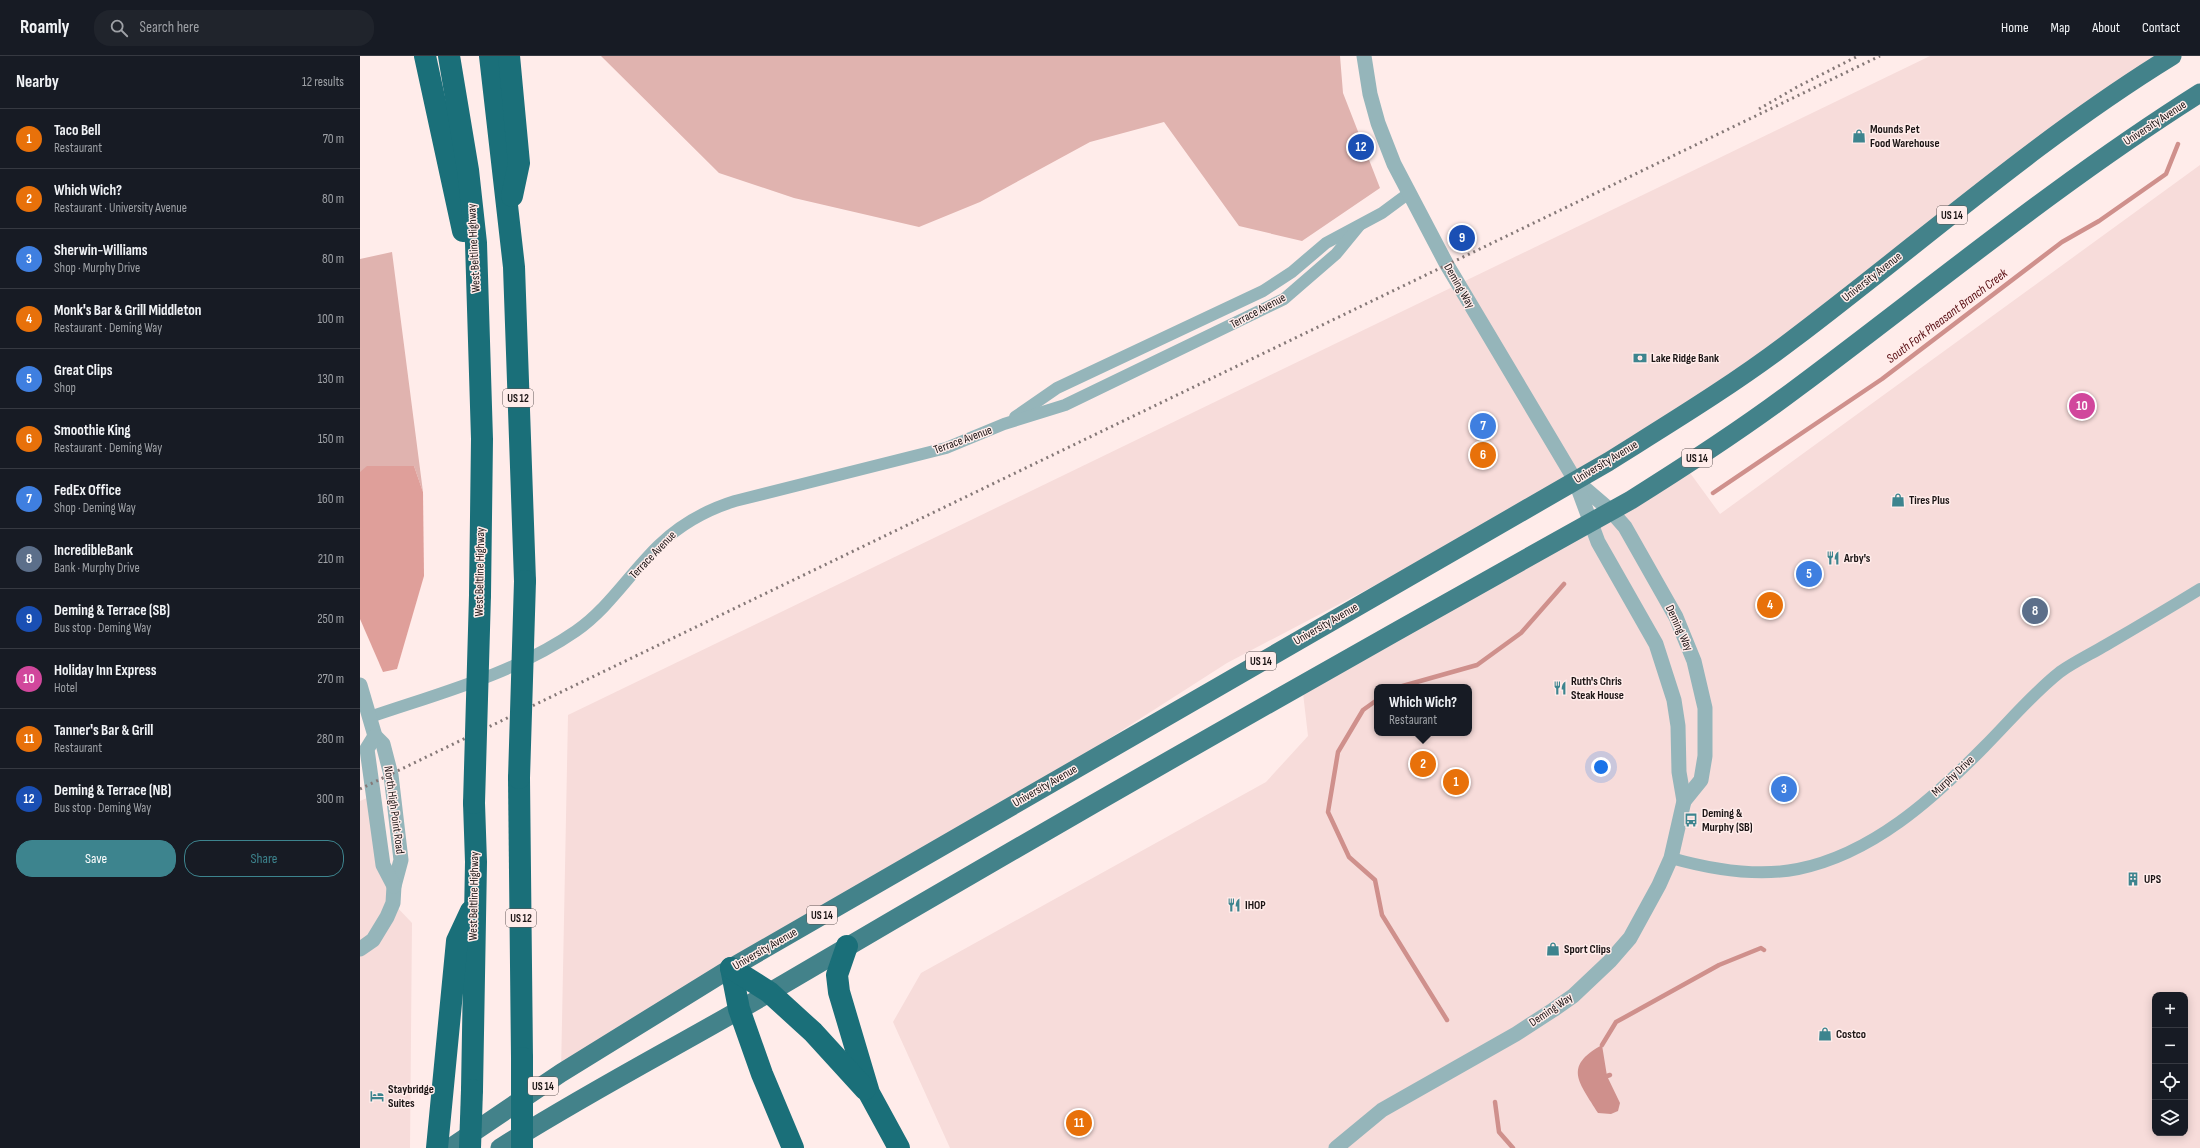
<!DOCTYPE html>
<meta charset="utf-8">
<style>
body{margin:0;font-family:"Sofia Sans Condensed",sans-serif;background:#20242c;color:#f1f3f6}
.controls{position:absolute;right:12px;bottom:12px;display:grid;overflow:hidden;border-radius:8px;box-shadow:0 2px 10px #0003}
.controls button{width:36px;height:36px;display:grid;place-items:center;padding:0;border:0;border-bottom:1px solid #363941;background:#171b24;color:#f1f3f6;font:20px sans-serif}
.you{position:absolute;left:1241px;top:711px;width:14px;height:14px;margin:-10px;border:3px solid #fff;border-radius:50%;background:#1a73e8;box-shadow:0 0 0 6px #1a73e833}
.badge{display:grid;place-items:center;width:26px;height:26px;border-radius:50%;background:#3d848e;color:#fff;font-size:13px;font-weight:700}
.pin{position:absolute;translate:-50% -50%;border:2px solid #fff;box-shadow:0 1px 4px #0006}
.popup{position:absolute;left:1014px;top:628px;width:98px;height:52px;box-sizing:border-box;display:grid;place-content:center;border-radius:8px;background:#171b24;filter:drop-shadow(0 1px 3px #0005);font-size:13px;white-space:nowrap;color:#9ea1a6}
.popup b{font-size:15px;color:#f1f3f6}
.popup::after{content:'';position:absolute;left:50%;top:100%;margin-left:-8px;border:8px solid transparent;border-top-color:#171b24}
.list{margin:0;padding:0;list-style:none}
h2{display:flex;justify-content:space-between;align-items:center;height:52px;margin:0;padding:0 16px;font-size:17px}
h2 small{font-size:13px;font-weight:400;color:#9ea1a6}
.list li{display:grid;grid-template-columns:26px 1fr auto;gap:12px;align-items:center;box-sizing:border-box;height:60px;padding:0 16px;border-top:1px solid #363941}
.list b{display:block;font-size:15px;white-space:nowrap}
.list p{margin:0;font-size:13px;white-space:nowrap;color:#9ea1a6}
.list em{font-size:13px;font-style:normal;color:#9ea1a6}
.actions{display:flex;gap:8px;padding:12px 16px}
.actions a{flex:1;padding:9px 0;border:1px solid #3d848e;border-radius:16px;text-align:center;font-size:14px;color:#3d848e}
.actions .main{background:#3d848e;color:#fff}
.icon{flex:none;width:22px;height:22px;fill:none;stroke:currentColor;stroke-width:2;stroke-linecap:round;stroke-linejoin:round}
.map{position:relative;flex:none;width:1840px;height:1092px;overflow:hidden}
header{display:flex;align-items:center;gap:24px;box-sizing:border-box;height:56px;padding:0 20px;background:#171b24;border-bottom:1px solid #363941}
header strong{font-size:19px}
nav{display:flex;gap:22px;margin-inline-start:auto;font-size:14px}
.search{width:280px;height:36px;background:#20242c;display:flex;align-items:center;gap:10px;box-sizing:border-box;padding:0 14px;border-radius:16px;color:#9ea1a6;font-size:15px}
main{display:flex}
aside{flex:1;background:#171b24}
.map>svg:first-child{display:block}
.built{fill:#f7dcda;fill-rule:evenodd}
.green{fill:#e0b3af}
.forest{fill:#df9f9a}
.water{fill:#cf908c}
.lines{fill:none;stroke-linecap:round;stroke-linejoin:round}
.stream{stroke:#cf908c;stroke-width:4.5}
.minor{stroke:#95b5ba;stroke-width:12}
.tertiary{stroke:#95b5ba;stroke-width:15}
.primary{stroke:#43828a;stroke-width:19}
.motorway{stroke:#1a6f79;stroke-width:22}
.rail{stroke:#857877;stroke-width:3;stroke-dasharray:2 4;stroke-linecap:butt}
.motorway-bridge{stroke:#1a6f79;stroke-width:22}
.labels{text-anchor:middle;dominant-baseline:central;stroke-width:3;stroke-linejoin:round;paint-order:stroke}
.shield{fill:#ffecea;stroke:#5f5554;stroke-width:1}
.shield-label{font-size:11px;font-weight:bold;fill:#1b1414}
.street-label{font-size:12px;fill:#1b1414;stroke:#ffecea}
.poi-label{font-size:12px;font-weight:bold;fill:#1b1414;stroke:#ffecea;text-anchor:start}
.water-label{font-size:13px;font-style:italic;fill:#580c11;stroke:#ffecea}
</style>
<header>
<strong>Roamly</strong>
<div class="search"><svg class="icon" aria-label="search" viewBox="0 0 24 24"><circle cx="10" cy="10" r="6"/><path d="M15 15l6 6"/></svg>Search here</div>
<nav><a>Home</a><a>Map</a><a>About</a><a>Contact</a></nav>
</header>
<main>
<aside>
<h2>Nearby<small>12 results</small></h2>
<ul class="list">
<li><span class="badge" style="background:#e8710a">1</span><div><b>Taco Bell</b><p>Restaurant</p></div><em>70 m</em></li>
<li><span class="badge" style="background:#e8710a">2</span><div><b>Which Wich?</b><p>Restaurant · University Avenue</p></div><em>80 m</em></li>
<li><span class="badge" style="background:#3f7fe0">3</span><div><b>Sherwin-Williams</b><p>Shop · Murphy Drive</p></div><em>80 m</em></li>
<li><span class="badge" style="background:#e8710a">4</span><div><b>Monk's Bar &amp; Grill Middleton</b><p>Restaurant · Deming Way</p></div><em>100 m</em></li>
<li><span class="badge" style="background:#3f7fe0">5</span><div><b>Great Clips</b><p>Shop</p></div><em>130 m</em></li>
<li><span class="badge" style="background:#e8710a">6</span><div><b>Smoothie King</b><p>Restaurant · Deming Way</p></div><em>150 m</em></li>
<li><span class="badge" style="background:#3f7fe0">7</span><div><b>FedEx Office</b><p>Shop · Deming Way</p></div><em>160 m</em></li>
<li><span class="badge" style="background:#5c6f8a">8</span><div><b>IncredibleBank</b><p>Bank · Murphy Drive</p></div><em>210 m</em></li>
<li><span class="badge" style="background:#1a4fb4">9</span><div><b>Deming &amp; Terrace (SB)</b><p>Bus stop · Deming Way</p></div><em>250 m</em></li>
<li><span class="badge" style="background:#d1479c">10</span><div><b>Holiday Inn Express</b><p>Hotel</p></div><em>270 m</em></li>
<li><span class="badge" style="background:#e8710a">11</span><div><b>Tanner's Bar &amp; Grill</b><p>Restaurant</p></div><em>280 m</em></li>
<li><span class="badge" style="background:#1a4fb4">12</span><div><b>Deming &amp; Terrace (NB)</b><p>Bus stop · Deming Way</p></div><em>300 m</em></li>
</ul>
<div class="actions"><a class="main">Save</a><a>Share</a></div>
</aside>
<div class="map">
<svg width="1840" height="1092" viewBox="0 0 1840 1092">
<rect width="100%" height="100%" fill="#ffecea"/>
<g class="built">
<path d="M 1570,0 L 1812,0 L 1532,205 L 1215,424 L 867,607 L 597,780 L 201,1017 L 208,659 Z"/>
<path d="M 1840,109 L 1840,1092 L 590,1092 L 533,966 L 561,917 L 906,726 L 948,680 L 943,637 L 1325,410 L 1360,458 ZM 1017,631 L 1109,631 L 1109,677 L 1017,677 ZM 1795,939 L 1825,939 L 1825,1077 L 1795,1077 Z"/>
<path d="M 14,739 L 33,847 L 52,867 L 50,1092 L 0,1092 L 0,745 Z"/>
</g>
<g class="green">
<path d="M 241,0 L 980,0 L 983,37 L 1020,132 L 942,185 L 879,170 L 804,66 L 730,86 L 620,146 L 559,171 L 434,142 L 359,117 Z"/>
<path d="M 32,196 L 63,436 L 54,410 L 0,416 L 0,203 Z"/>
</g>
<path class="forest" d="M 7,410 L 54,410 L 63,436 L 64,520 L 37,613 L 23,616 L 0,563 L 0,416 Z"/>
<path class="water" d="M 1242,989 L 1247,1020 L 1260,1047 L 1258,1055 L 1251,1058 L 1238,1057 C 1220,1027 1202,1011 1242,989 Z"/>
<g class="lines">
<g class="stream">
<path d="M 1353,437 L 1522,323 L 1702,186 L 1739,165 L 1806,118 L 1818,88"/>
<path d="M 1039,631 L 1117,609 L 1161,577 L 1204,528"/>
<path d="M 1017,644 L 1003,654 L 978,696 L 968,756 L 989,801 L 1015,824 L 1022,859 L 1087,964"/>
<path d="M 1242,989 L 1256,966 L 1267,960 L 1359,909 L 1401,892 L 1404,894"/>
<path d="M 1247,1020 L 1250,1019"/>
<path d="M 1135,1046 L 1139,1076 L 1153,1092"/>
</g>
<g class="minor">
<path d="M 655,361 L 697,332 L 903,235 L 932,216 L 966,187 L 1022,157 L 1049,137"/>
<path d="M 10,661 C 80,637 154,618 216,575 C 249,552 270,517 299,489 C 321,468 346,454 375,445 L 586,392 L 644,368 L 705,349 L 924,243 L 976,198 L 999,170"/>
<path d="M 1311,802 C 1350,813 1398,821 1438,813 C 1512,798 1573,743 1624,691 C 1649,666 1672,638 1700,616 C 1714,606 1731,598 1746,589 C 1777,571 1809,552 1840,533"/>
</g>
<g class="tertiary">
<path d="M 1216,425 L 1251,455 L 1265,471 L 1316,561 L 1334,605 L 1345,652 L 1345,700 L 1341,724 L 1324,745"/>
<path d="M 0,629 L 15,680 L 23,688 L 31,719 L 41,804 L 34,830 L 33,847 L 27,861 L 13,884 L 0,893"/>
<path d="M 15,680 L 7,693 L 23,809 L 34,830"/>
<path d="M 976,1092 L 1022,1054 L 1156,978 L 1193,954 L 1213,940 L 1250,905 L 1270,882 L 1299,829 L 1311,802 L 1324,745 L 1319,716 L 1318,670 L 1314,644 L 1296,588 L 1238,486 L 1215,424 L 1087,209 L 1034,108 L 1018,67 L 1010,38 L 1004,0"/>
</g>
<g class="primary">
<path d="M 90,1092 L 201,1017 L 371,912 L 1248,406 C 1310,367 1373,329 1432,284 C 1558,189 1677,83 1812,0"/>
<path d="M 140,1092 C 228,1036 322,988 412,935 C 696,768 983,604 1271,444 C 1327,409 1384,372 1437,332 C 1571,232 1699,126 1840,37"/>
</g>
<g class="motorway">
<path d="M 65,0 L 103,175"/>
<path d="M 89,0 L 108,114 L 116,187 L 122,383 L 120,539"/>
<path d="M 130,0 L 154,211 L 165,525"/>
<path d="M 149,0 L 159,107 L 152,140"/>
<path d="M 159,722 L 162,1002"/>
<path d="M 487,890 L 477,919 L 479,936 L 509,1037 L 539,1092"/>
<path d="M 371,912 L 379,953 L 402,1018 L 433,1092"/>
<path d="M 371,912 L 409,936 L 453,976 L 505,1033"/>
<path d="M 112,1034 L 116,806 L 114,747"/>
<path d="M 77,1092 L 97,885 L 111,855"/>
</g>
<g class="rail">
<path d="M 1399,53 L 1437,31 L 1498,0"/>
<path d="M 0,733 L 1520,0"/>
</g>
<g class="motorway-bridge">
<path d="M 159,722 L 165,525"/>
<path d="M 114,747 L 120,539"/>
<path d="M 162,1002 L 162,1092"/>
<path d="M 110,1092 L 112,1034"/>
</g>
</g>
<defs>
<g id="shop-bare" transform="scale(1.08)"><path d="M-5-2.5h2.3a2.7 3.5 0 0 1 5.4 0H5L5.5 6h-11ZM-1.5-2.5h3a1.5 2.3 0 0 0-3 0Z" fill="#3d848e" stroke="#ffecea" stroke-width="2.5" paint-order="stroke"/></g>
<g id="bank-bare" transform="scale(1.08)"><path d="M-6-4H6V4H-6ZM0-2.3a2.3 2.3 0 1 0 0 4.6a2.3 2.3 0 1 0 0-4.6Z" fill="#3d848e" stroke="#ffecea" stroke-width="2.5" paint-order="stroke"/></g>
<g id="restaurant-bare" transform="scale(1.08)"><path d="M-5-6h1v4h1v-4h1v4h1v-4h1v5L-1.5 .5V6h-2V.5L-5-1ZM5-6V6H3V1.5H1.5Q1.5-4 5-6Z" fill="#3d848e" stroke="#ffecea" stroke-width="2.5" paint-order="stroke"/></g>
<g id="bus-bare" transform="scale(1.08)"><path d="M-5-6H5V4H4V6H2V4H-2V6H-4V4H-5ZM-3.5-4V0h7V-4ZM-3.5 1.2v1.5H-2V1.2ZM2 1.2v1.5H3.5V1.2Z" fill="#3d848e" stroke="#ffecea" stroke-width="2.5" paint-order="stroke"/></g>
<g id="building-bare" transform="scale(1.08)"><path d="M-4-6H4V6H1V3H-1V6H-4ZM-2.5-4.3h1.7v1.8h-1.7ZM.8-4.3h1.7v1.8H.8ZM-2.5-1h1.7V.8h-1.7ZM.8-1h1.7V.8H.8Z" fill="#3d848e" stroke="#ffecea" stroke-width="2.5" paint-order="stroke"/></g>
<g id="hotel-bare" transform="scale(1.08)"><path d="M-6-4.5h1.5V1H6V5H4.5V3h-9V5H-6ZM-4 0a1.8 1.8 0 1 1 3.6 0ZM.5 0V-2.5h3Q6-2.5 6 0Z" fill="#3d848e" stroke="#ffecea" stroke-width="2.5" paint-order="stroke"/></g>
</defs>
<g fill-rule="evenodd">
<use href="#shop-bare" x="1499" y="80"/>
<use href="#bank-bare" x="1280" y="302"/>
<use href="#shop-bare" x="1538" y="444"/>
<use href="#restaurant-bare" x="1473" y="502"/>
<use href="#restaurant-bare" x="1200" y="632"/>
<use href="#bus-bare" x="1331" y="764"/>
<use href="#building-bare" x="1773" y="823"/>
<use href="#restaurant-bare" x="874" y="849"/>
<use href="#shop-bare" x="1193" y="893"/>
<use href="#shop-bare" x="1465" y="978"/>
<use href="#hotel-bare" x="17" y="1040"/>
</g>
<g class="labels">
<g class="shield">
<rect x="1577" y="150" width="30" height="18" rx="3"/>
<rect x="143" y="333" width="30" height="18" rx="3"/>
<rect x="1322" y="393" width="30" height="18" rx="3"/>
<rect x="886" y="596" width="30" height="18" rx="3"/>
<rect x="447" y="850" width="30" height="18" rx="3"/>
<rect x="146" y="853" width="30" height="18" rx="3"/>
<rect x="168" y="1021" width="30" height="18" rx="3"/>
</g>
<g class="shield-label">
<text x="1592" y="159">US 14</text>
<text x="158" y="342">US 12</text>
<text x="1337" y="402">US 14</text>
<text x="901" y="605">US 14</text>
<text x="462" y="859">US 14</text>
<text x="161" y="862">US 12</text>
<text x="183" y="1030">US 14</text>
</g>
<g class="street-label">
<text transform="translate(1795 67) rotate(-33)">University Avenue</text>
<text transform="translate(114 192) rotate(-93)">West Beltline Highway</text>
<text transform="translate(1512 221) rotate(-38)">University Avenue</text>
<text transform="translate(1099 230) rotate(60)">Deming Way</text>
<text transform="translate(898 255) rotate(-28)">Terrace Avenue</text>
<text transform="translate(603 384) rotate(-20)">Terrace Avenue</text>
<text transform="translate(1246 406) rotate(-31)">University Avenue</text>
<text transform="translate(293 499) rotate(-46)">Terrace Avenue</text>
<text transform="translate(120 516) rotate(-89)">West Beltline Highway</text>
<text transform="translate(966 568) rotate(-30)">University Avenue</text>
<text transform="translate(1319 572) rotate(65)">Deming Way</text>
<text transform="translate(1593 720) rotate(-43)">Murphy Drive</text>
<text transform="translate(685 730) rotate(-30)">University Avenue</text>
<text transform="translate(34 754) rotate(82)">North High Point Road</text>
<text transform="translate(114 840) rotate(-89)">West Beltline Highway</text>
<text transform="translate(405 893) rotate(-30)">University Avenue</text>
<text transform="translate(1191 954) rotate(-34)">Deming Way</text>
</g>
<g class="poi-label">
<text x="1510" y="73">Mounds Pet<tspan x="1510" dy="14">Food Warehouse</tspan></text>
<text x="1291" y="302">Lake Ridge Bank</text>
<text x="1549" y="444">Tires Plus</text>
<text x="1484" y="502">Arby's</text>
<text x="1211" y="625">Ruth's Chris<tspan x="1211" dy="14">Steak House</tspan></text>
<text x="1342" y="757">Deming &amp;<tspan x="1342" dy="14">Murphy (SB)</tspan></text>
<text x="1784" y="823">UPS</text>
<text x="885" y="849">IHOP</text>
<text x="1204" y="893">Sport Clips</text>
<text x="1476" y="978">Costco</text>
<text x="28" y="1033">Staybridge<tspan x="28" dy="14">Suites</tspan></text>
</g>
<g class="water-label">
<text transform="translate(1587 260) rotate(-37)">South Fork Pheasant Branch Creek</text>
</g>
</g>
</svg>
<div class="controls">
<button>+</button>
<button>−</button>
<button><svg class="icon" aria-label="locate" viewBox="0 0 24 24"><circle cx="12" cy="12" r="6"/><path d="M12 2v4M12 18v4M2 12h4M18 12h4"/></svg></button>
<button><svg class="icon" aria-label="layers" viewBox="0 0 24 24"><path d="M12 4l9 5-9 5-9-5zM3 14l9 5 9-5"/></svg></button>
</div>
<div class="you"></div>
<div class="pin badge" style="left:1096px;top:726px;background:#e8710a">1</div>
<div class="pin badge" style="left:1063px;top:708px;background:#e8710a">2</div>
<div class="popup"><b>Which Wich?</b>Restaurant</div>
<div class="pin badge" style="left:1424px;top:733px;background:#3f7fe0">3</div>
<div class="pin badge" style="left:1410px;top:549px;background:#e8710a">4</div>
<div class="pin badge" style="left:1449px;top:518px;background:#3f7fe0">5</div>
<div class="pin badge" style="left:1123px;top:399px;background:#e8710a">6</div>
<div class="pin badge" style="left:1123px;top:370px;background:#3f7fe0">7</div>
<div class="pin badge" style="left:1675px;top:555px;background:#5c6f8a">8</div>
<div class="pin badge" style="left:1102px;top:182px;background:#1a4fb4">9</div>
<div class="pin badge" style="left:1722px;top:350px;background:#d1479c">10</div>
<div class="pin badge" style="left:719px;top:1067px;background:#e8710a">11</div>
<div class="pin badge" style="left:1001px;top:91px;background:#1a4fb4">12</div>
</div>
</main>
